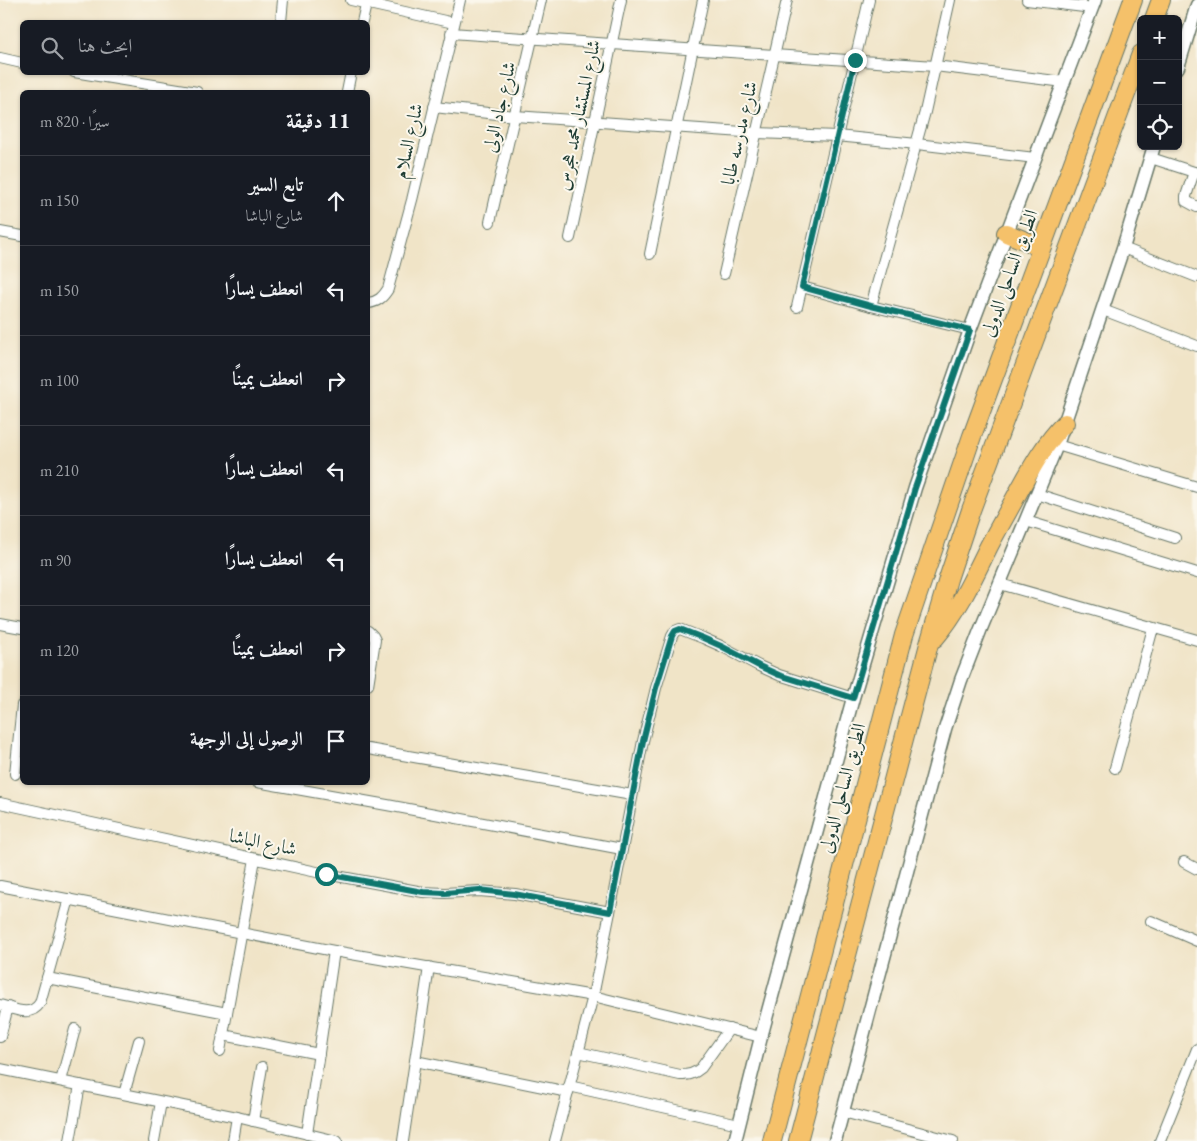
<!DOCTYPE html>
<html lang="ar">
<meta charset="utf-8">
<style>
body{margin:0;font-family:"EB Garamond",Amiri,serif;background:#242831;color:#f1f3f6;direction:rtl}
.controls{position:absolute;right:15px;top:15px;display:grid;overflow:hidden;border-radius:8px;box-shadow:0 1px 4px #0004}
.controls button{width:45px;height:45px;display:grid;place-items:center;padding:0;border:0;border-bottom:1px solid #363941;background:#171b24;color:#f1f3f6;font:25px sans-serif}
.stop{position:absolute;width:15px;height:15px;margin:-11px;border:4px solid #0f766e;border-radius:50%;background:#fff}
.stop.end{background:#0f766e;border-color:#fff;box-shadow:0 1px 5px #0008}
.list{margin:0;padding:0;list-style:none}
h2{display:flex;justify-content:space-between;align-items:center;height:65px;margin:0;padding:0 20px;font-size:21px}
h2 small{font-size:16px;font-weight:400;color:#9ea1a6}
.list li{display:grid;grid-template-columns:32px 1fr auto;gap:15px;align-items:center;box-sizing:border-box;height:90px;padding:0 20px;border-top:1px solid #363941}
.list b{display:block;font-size:19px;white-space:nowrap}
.list p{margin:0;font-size:16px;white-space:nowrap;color:#9ea1a6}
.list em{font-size:16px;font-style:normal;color:#9ea1a6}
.icon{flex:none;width:28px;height:28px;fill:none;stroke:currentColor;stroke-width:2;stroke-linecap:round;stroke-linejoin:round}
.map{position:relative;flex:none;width:1197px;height:1141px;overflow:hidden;direction:ltr}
.search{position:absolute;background:#171b24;box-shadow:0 1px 4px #0004;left:20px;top:20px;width:350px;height:55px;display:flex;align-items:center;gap:12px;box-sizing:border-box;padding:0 18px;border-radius:8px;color:#9ea1a6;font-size:19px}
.panel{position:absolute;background:#171b24;box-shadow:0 1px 4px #0004;left:20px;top:90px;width:350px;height:695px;border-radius:8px;direction:rtl}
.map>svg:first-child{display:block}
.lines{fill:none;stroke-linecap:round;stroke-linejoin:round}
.minor-casing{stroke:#687767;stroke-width:12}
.tertiary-casing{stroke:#687767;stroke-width:15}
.trunk-casing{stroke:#687767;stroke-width:20}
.minor{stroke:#fff;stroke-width:10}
.tertiary{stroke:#fff;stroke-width:12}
.trunk{stroke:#f5c16b;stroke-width:18}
.route{stroke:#0f766e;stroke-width:6}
.labels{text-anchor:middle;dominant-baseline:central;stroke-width:4;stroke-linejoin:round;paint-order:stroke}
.street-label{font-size:19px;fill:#1f3d34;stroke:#fbf7ec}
</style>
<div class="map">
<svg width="1197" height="1141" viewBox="0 0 1197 1141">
<rect width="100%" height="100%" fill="#fbf7ec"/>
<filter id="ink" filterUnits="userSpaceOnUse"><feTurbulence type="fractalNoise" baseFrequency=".02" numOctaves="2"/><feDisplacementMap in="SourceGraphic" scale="10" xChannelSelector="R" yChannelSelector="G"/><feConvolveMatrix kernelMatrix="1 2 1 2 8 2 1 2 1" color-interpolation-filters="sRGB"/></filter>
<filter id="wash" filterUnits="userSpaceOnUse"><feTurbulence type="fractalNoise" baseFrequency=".0096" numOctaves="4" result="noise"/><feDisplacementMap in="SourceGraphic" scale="20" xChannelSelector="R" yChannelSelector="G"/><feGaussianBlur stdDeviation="1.12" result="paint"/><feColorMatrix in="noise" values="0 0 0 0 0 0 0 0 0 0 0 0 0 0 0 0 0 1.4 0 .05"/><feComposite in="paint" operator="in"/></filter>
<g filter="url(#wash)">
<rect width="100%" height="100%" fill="#f0e4c7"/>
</g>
<g filter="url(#ink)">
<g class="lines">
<g class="minor-casing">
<g id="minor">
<path d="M 351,0 L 454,23"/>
<path d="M 1027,0 L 1092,8"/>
<path d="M 281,22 L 283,0"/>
<path d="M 362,22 L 367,0"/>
<path d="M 451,33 L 935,66 L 1064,82"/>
<path d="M 0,58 L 22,63"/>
<path d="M 74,72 L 197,92"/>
<path d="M 347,92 L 351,72"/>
<path d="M 434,107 L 515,116 L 757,133 L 837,136 L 917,144 L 1035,158"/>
<path d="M 1151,158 L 1197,173"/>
<path d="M 1194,172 L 1186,196 L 1186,201 L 1197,207"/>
<path d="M 490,222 L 541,0"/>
<path d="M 0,232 L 22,236"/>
<path d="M 570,238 L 621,0"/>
<path d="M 1123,248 L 1197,277"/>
<path d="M 650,254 L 703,0"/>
<path d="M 724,274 L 787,0"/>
<path d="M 802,287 L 871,306 L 970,330"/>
<path d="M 368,303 C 378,302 383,297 388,289 L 412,200 L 460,0"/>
<path d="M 871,306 L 925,112 L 950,0"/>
<path d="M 797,307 L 869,0"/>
<path d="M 1103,310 L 1197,346"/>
<path d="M 1057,445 L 1197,487"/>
<path d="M 1037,494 L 1175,538"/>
<path d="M 1026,521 L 1197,573"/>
<path d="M 1000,584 L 1197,640"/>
<path d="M 0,624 L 22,628"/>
<path d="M 368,631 L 373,636 L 375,640 L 368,685"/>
<path d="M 368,749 L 632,795"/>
<path d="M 1115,768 L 1153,628"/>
<path d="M 15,774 L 22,705"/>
<path d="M 257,782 L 387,805 L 622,849"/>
<path d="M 0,803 L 326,874 L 423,892 L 445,893 L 479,891 L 515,894 L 610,912"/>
<path d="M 1184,862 L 1197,869"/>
<path d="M 0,886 L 334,951 L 593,996 L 761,1037"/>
<path d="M 1151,921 L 1197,941"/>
<path d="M 47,978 L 227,1013"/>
<path d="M 0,1005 C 15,1009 30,1018 40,1003 L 69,899"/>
<path d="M 223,1035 L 319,1054"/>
<path d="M 0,1037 L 8,1007"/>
<path d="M 220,1051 L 255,859"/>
<path d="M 578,1052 L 680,1075 C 689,1075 694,1074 701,1068 L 729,1029"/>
<path d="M 415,1061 L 568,1092"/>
<path d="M 0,1069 L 237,1117 L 337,1141"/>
<path d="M 61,1081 L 75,1029"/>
<path d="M 569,1086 L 739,1124"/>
<path d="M 124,1094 L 139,1041"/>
<path d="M 843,1112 L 953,1141"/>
<path d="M 253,1121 L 262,1067"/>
<path d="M 307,1134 L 334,951"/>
<path d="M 70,1141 L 80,1085"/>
<path d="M 154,1141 L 161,1102"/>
<path d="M 233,1141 L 237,1117"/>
<path d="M 403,1141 L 429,967"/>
<path d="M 555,1141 L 593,996 L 610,912 L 643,741 L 656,688 L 672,636 L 675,631 L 680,629 L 703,638 L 721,646 L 759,666 L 779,675 L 853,698"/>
<path d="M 1160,1141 L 1197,1049"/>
</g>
</g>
<g class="tertiary-casing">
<g id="tertiary">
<path d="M 1178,67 L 1197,5"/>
<path d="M 735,1141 L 761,1037 L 853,698 L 915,488 L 970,330 L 1095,0"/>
<path d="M 835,1141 L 945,729 L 961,680 L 980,631 L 1057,445 L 1123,248 L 1154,146"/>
</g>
</g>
<g class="trunk-casing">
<g id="trunk">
<path d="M 1154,19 L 1161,0"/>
<path d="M 1006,233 L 1041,247"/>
<path d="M 935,638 C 959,610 973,578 989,546 C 999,527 1010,508 1020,489 C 1033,465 1046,442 1065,423"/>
<path d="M 772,1141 L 904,635 L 972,436 L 1133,0"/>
<path d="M 798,1141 L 929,644 L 948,579 L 971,510 L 1141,54"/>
</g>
</g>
<use href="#minor" class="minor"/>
<use href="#tertiary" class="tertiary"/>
<use href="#trunk" class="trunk"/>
</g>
</g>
<g class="lines" filter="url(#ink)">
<path class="route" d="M 326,874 L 423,892 L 445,893 L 479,890 L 514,894 L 610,912 L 643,741 L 656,688 L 672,636 L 675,631 L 680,629 L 703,638 L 721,646 L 759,666 L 779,675 L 853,698 L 915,488 L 970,330 L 871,306 L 802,287 L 855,60"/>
</g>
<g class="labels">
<g class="street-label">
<text transform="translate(499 107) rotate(-77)">شارع جاد الولى</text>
<text transform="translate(578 115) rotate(-78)">شارع المستشار محمد هجرس</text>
<text transform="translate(739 133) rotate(-77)">شارع مدرسه طابا</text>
<text transform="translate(408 141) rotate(-77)">شارع السلام</text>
<text transform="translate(1009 273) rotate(-70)">الطريق الساحلى الدولى</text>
<text transform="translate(842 788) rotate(-75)">الطريق الساحلى الدولى</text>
<text transform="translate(263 842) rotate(12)">شارع الباشا</text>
</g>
</g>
</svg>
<div class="controls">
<button>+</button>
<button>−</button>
<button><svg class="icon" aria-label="locate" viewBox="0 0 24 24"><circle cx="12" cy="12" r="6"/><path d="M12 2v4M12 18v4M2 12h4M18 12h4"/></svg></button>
</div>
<div class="stop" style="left:326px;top:874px"></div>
<div class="stop end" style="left:855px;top:60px"></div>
<div class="search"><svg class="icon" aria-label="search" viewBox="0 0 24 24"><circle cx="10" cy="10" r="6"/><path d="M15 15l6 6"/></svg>ابحث هنا</div>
<section class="panel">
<h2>11 دقيقة<small>سيرًا · 820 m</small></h2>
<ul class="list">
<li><svg class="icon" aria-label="ahead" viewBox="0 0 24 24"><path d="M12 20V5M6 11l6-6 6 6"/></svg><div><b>تابع السير</b><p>شارع الباشا</p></div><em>150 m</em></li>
<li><svg class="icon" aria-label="left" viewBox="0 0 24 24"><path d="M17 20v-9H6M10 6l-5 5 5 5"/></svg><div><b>انعطف يسارًا</b></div><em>150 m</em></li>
<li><svg class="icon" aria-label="right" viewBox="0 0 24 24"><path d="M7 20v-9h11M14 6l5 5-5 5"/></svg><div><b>انعطف يمينًا</b></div><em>100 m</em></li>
<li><svg class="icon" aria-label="left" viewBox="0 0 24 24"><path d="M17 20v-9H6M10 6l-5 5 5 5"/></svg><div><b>انعطف يسارًا</b></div><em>210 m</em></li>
<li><svg class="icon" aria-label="left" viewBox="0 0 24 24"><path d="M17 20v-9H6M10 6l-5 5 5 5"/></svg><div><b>انعطف يسارًا</b></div><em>90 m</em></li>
<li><svg class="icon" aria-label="right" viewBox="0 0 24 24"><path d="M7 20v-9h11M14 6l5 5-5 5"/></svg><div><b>انعطف يمينًا</b></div><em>120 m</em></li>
<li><svg class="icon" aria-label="arrive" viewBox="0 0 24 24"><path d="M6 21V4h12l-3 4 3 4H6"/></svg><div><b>الوصول إلى الوجهة</b></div></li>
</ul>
</section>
</div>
